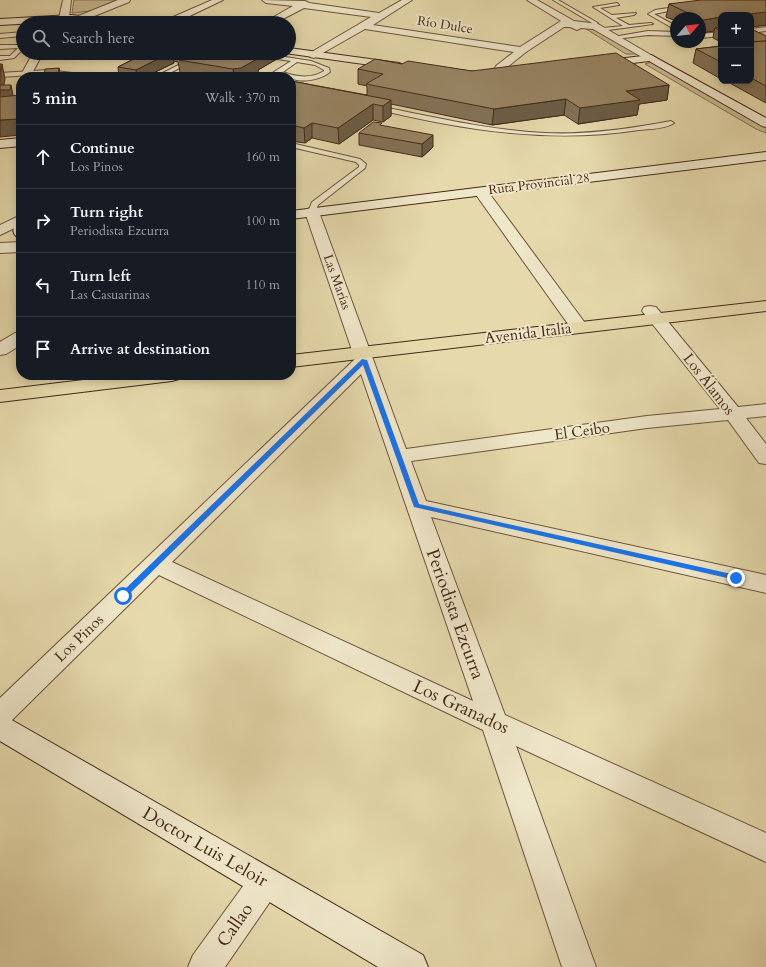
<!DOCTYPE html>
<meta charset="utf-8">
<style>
body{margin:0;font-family:Cardo,serif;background:#242831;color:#f1f3f6}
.controls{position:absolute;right:12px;top:12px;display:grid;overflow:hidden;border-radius:8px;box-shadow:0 2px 10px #0003}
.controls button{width:36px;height:36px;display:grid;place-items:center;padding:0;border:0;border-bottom:1px solid #363941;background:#171b24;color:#f1f3f6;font:20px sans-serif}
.compass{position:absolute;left:670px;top:12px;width:36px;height:36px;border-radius:50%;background:#171b24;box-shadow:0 2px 10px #0003;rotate:62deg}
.stop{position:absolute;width:12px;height:12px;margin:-9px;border:3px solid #1a73e8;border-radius:50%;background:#fff}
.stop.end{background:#1a73e8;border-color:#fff;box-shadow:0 1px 4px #0008}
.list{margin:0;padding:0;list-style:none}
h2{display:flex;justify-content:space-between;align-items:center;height:52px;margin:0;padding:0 16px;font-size:17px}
h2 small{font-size:13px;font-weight:400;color:#9ea1a6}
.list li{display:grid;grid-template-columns:26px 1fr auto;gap:12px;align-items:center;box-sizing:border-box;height:64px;padding:0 16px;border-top:1px solid #363941}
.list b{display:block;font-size:15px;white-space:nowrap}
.list p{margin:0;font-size:13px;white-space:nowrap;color:#9ea1a6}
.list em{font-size:13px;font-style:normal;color:#9ea1a6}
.icon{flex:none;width:22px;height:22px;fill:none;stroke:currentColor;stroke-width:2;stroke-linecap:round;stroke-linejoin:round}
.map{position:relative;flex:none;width:766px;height:967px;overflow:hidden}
.search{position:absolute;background:#171b24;box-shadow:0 2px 10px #0003;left:16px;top:16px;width:280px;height:44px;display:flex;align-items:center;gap:10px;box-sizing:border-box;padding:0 14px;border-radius:22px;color:#9ea1a6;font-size:15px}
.panel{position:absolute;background:#171b24;box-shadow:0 2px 10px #0003;left:16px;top:72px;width:280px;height:308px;border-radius:16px}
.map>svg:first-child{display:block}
.green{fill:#cabc94;stroke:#877256}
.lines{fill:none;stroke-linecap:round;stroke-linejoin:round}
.lane-casing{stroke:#6c543c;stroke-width:2}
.street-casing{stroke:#6c543c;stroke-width:2}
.secondary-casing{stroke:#442817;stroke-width:2}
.primary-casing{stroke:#442817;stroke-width:2}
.lane{fill:#efe7ca;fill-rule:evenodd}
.street{fill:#efe7ca;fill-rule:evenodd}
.secondary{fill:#efe7ca;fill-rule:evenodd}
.primary{fill:#e6daad;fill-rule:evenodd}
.wall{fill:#837257;stroke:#442817}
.shaded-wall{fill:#6a5d47;stroke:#442817}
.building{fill:#988565;stroke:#442817}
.route{fill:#1a73e8}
.labels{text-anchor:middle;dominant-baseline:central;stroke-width:4;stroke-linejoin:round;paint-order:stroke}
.far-street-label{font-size:13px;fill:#442817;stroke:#efe7ca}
.street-label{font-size:15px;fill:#442817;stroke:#efe7ca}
.near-street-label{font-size:18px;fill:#442817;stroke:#efe7ca}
</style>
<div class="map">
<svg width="766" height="967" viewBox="0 0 766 967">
<rect width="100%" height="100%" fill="#e6daad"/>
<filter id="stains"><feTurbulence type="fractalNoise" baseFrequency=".005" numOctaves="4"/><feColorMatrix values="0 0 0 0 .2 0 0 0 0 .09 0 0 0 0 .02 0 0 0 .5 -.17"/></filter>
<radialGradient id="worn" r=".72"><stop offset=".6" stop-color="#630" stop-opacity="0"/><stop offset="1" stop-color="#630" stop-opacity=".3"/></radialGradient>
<g class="green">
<path d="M 74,0 L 116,0 L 91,11 L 72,13 Z"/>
<path d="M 583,27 L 592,27 L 637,54 L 626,54 Z"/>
<path d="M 652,62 L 766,126 L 766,133 L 756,129 L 645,64 Z"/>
</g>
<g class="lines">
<g class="lane-casing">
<g id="lane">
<path d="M 553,0 L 558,0 L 598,23 L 594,26 L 590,26 L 592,23 Z"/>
<path d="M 617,3 L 619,5 L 600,8 L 612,15 L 636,13 L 634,15 L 616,18 L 629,25 L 651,23 L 653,24 L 601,31 L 600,30 L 603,28 L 623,26 L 593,7 Z"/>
<path d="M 682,6 L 684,8 L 654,14 L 676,26 L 676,30 L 648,14 L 655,10 Z"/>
<path d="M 766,27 L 766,31 L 751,33 L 751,29 Z"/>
<path d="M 648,31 L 676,32 L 676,36 L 648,35 L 616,39 L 613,37 Z"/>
<path d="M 23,32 L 23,36 L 0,38 L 0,34 Z"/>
<path d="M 721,32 L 721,36 L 700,38 L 700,34 Z"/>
<path d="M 23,37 L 23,49 L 14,58 L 0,60 L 0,56 L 10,56 L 18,48 L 0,49 L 0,45 L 19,45 L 20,39 Z"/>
<path d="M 202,53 L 209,53 L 162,77 L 155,77 Z"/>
<path d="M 279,56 L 311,61 L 329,68 L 330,72 C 322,79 304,83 293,79 C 291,78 282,74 279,75 C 274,75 271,77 266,77 L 291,61 L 277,59 L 277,57 ZM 297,62 L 315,65 L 324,70 L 324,71 C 311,79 296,77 283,72 Z"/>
<path d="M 48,70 L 88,75 L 91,77 L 74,77 L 48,74 L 0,77 L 0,73 Z"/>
<path d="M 378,106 C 433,117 488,130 544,133 C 587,135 629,129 671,121 L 674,123 C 666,129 649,129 639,130 C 550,144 462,130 376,109 L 376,107 Z"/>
<path d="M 291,143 L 360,159 L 366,164 L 365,168 L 318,205 L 315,214 L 309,214 L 308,212 L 312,202 L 359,167 L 359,165 L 356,162 L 291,147 Z"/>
</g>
</g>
<g class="street-casing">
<g id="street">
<path d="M 63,0 L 71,0 L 69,18 L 64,21 L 59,18 Z"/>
<path d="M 118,0 L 130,0 L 129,2 L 77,23 L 64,23 L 66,21 Z"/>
<path d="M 212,0 L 223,0 L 175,23 L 162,23 L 164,21 Z"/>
<path d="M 262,0 L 305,1 L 309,3 L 379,13 L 402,0 L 412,0 L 373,25 L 520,47 L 561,21 L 527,0 L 537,0 L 574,21 L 598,24 L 656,58 L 651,61 L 647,60 L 593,29 L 581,28 L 577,30 L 570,27 L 564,27 L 526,52 L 505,69 L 501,78 L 497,79 L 492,76 L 496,66 L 514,52 L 365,29 L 314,58 L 310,57 L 309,55 L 310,53 L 371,17 L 304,8 L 275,23 L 263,23 L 293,6 L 266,3 Z"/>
<path d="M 33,53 L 43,53 L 31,75 L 23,75 L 22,73 Z"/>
<path d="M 481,188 L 486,189 L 585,323 L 588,327 L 585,331 L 579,332 L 573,331 L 474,192 L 476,189 Z"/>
<path d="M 312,208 L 317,209 L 319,212 L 406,449 L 647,416 L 720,409 L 642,311 L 644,307 L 650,306 L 656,307 L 738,407 L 766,404 L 766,416 L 746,418 L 766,444 L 766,464 L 759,463 L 728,420 L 647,428 L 411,461 L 426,501 L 766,575 L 766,593 L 431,517 L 505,715 L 766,833 L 766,862 L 516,746 L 596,967 L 562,967 L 483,730 L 159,575 L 9,723 L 0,726 L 0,698 L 355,359 L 305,212 L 307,209 ZM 361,374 L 473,701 L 172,562 Z"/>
<path d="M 21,215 L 21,225 L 0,235 L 0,225 Z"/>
<path d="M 21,242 L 21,252 L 0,253 L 0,243 Z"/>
<path d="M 21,332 L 21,345 L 6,354 L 0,355 L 0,342 L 15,333 Z"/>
<path d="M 265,867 L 276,871 L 280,882 L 276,893 L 225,967 L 188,967 L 193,955 L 254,871 Z"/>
</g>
</g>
<g class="secondary-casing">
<g id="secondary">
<path d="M 72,15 L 114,20 L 119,23 L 89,23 L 72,21 L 0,25 L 0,19 Z"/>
<path d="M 289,48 L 399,63 L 405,66 L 399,69 L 285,53 L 289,53 Z"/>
<path d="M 651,55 L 766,118 L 766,127 L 762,126 L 649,61 L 600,67 L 594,64 L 600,61 Z"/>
<path d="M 21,138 L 21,146 L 0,148 L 0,140 Z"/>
<path d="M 766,152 L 766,160 L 291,219 L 291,211 Z"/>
<path d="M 21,222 L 21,238 L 16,236 C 12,232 13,228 16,224 Z"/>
<path d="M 0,715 L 10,719 L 423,955 L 428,967 L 378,967 L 0,741 Z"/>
</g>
</g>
<g class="primary-casing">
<g id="primary">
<path d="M 766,301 L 766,311 L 291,367 L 291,355 Z"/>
<path d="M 125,375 L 182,375 L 179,379 L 172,381 L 0,402 L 0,390 Z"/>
</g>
</g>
<use href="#lane" class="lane"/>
<use href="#street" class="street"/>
<use href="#secondary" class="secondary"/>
<use href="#primary" class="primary"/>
</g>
<g class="wall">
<path d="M 766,0 L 766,25 L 751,27 L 751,15 L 721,15 L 721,42 L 713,38 L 714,31 L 700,33 L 700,18 L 676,18 L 676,21 L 666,17 L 669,4 Z"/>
<path d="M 751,29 L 766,36 L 766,103 L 726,81 L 751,81 Z"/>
<path d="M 721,46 L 721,79 L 693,63 L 696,49 Z"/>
<path d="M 127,53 L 178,53 L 178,54 L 282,56 L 258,70 L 258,74 L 252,77 L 195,77 L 181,74 L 180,72 L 178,62 L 173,61 L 174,63 L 145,77 L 119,77 L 118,67 L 141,55 Z"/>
<path d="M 402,64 L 472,71 L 669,85 L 667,100 L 639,104 L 637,115 L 578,124 L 564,115 L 492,125 L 391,104 L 391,116 L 383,122 L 373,120 L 339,144 L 312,138 L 305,143 L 291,141 L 291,81 L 367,95 L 367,86 L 358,84 L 358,69 Z"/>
<path d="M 382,126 L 433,147 L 422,157 L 359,145 L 359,133 Z"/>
</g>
<g class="shaded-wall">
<path d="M 766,12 L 766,25 L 751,27 L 751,15 L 741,15 Z"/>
<path d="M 721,17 L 721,30 L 715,28 L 714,31 L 700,33 L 703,20 Z"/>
<path d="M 169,53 L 172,53 L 174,63 L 145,77 L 137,77 L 136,70 Z"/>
<path d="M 178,53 L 190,53 L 178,59 Z"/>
<path d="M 262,53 L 282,53 L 282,56 L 258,70 L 258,74 L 252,77 L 234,77 L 233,69 Z"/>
<path d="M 2,64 L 5,79 L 3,90 L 11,85 L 14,100 L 0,106 L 0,72 Z"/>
<path d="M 59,68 L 61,77 L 58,77 Z"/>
<path d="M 669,85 L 667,100 L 639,104 L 637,115 L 578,124 L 580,108 L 626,91 Z"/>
<path d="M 566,99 L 564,115 L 492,125 L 494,109 Z"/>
<path d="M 391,100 L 391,116 L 383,122 L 383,106 Z"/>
<path d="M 373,104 L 373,120 L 339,144 L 338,128 Z"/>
<path d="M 21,119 L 21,135 L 0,137 L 0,120 Z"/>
<path d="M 312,123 L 312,138 L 305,143 L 304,128 Z"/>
<path d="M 433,135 L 433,147 L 422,157 L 422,144 Z"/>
</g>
<g class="building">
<path d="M 701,0 L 766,0 L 766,12 L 741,15 L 721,15 L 721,17 L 703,20 L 669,4 Z"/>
<path d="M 721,27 L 721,31 L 715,28 Z"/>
<path d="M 751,29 L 766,36 L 766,41 L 751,42 Z"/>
<path d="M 766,41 L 766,86 L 751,78 L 751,42 Z"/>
<path d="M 721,46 L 721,62 L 696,49 Z"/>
<path d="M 146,53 L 170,53 L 136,70 L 118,67 Z"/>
<path d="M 187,53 L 262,53 L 254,57 L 257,59 L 241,68 L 233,69 L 179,60 L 178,58 Z"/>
<path d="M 616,53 L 669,85 L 626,91 L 640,100 L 580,108 L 566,99 L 494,109 L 366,84 L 383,74 L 358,69 L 375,59 L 402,64 L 408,61 L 472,71 Z"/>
<path d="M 0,64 L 2,64 L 0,72 Z"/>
<path d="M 59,68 L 58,77 L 44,77 L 45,69 Z"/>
<path d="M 108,76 L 108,77 L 90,77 Z"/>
<path d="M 291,81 L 391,100 L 383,106 L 373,104 L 338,128 L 312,123 L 304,128 L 291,125 Z"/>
<path d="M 0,85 L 11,85 L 10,90 L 0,90 Z"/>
<path d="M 20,95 L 19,100 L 21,100 L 21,119 L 0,120 L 0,97 Z"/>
<path d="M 373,122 L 382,123 L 380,125 L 433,135 L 422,144 L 359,133 Z"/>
</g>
<path class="route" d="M 362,359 L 367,360 L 419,504 L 736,575 L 739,578 L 738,579 L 736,580 L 414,507 L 363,365 L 125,598 L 120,598 L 120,594 Z"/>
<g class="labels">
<g class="far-street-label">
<text transform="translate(445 25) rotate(9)">Río Dulce</text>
<text transform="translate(539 184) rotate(-7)">Ruta Provincial 28</text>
<text transform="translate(337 282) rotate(70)">Las Marías</text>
</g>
<g class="street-label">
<text transform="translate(528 333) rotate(-7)">Avenida Italia</text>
<text transform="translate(709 384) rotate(52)">Los Álamos</text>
<text transform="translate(582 431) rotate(-8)">El Ceibo</text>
<text transform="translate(79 638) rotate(-44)">Los Pinos</text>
</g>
<g class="near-street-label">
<text transform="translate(455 614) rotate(70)">Periodista Ezcurra</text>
<text transform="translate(461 707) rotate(25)">Los Granados</text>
<text transform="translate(205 847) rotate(30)">Doctor Luis Leloir</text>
<text transform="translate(235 925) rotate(-55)">Callao</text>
</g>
</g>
<rect width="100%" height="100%" filter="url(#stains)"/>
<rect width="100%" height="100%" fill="url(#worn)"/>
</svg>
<div class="controls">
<button>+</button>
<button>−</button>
</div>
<svg class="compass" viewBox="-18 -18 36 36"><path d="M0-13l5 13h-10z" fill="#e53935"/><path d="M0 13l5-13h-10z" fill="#9ea1a6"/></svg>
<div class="stop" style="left:123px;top:596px"></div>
<div class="stop end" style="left:736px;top:578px"></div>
<div class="search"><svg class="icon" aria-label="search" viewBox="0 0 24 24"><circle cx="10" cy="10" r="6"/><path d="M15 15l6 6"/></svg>Search here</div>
<section class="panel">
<h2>5 min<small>Walk · 370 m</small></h2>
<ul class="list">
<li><svg class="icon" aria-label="ahead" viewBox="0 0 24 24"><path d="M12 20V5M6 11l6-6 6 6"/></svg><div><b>Continue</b><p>Los Pinos</p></div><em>160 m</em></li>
<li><svg class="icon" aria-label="right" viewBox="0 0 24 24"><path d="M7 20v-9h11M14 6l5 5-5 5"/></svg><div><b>Turn right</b><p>Periodista Ezcurra</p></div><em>100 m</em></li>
<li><svg class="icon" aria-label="left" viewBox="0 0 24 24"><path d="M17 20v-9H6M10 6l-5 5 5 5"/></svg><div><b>Turn left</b><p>Las Casuarinas</p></div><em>110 m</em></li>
<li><svg class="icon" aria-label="arrive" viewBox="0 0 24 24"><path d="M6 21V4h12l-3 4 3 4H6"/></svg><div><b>Arrive at destination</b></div></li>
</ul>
</section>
</div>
